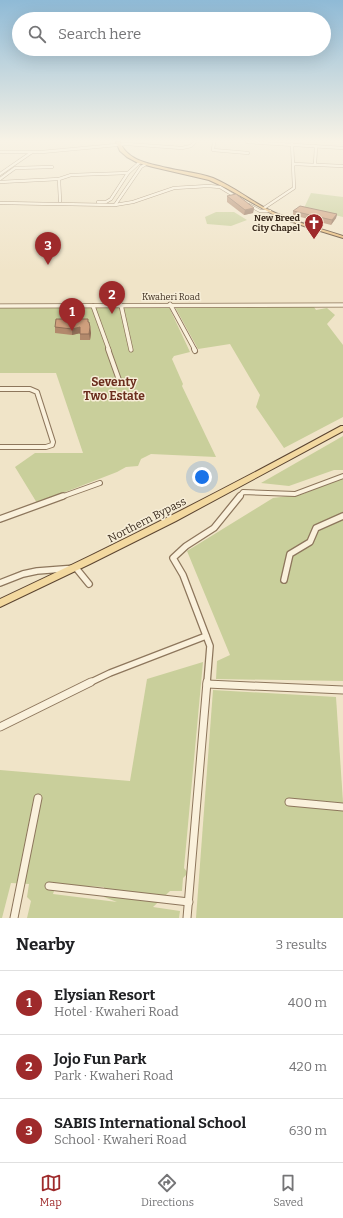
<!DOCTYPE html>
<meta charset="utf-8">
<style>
body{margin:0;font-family:Bitter,serif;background:#f6f6f6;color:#202124}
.you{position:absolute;left:202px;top:477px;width:14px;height:14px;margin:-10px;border:3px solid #fff;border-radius:50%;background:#1a73e8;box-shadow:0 0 0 6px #1a73e833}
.badge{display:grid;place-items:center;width:26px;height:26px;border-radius:50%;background:#9e2a2b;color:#fff;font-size:13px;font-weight:700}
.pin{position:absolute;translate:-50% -33px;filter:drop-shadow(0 1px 2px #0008)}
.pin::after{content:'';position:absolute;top:21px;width:14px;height:12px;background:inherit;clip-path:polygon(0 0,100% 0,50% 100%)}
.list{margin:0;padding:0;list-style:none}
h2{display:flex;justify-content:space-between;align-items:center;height:52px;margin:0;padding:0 16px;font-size:17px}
h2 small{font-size:13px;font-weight:400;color:#757577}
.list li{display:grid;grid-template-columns:26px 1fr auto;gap:12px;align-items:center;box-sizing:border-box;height:64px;padding:0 16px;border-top:1px solid #e0e0e0}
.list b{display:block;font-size:15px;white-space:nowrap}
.list p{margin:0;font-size:13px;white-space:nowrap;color:#757577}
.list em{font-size:13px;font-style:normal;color:#757577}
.icon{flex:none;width:22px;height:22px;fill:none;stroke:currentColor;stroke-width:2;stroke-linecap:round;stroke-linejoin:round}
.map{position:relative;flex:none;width:343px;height:918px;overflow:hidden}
.search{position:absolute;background:#fff;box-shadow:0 4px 16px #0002;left:12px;right:12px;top:12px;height:44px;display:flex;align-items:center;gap:10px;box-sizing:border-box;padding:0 14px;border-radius:22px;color:#757577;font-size:15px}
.sheet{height:244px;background:#fff}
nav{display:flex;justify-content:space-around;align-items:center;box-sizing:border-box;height:56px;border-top:1px solid #e0e0e0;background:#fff;font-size:11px;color:#757577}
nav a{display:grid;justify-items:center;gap:2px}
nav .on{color:#9e2a2b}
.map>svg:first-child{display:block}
.green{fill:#c9cf9b;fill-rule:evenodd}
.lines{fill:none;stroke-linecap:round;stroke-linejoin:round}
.minor-far4-casing{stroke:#8d765c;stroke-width:3.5}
.minor-far3-casing{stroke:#8d765c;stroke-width:5}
.minor-far2-casing{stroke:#8d765c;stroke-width:6}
.minor-far1-casing{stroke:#8d765c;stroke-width:8}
.minor-casing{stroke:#8d765c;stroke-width:9}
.primary-casing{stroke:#5b4430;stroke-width:2}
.trunk-casing{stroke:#5b4430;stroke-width:2}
.minor-far4{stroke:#faf1dc;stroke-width:2.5}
.minor-far3{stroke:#faf1dc;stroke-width:3.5}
.minor-far2{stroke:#faf1dc;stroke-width:4}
.minor-far1{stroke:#faf1dc;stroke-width:5.5}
.minor{stroke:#faf1dc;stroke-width:7}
.primary{fill:#f3d9a0;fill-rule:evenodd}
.trunk{fill:#eabe7c;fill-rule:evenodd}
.wall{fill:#b2896c}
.shaded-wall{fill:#916f58}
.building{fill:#cf9f7d;stroke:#916f58}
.labels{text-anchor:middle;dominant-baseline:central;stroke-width:3;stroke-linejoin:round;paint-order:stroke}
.far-poi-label{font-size:9px;font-weight:bold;fill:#3d2e20;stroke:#f7eed8;text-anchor:end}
.far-street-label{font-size:9px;fill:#3d2e20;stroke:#f7eed8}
.street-label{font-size:11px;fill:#3d2e20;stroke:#f7eed8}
.neighbourhood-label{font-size:12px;font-weight:bold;fill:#6b2e1e;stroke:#f7eed8}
</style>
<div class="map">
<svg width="343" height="918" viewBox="0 0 343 918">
<rect width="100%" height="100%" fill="#f0e4c8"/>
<g class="green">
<path d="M 311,193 L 343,197 L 343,217 L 304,208 Z"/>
<path d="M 216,212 L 234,212 L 247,220 L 231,226 L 207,224 L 205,217 Z"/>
<path d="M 168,305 L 190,352 L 174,356 L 172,359 L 183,384 L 182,386 L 216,457 L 151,454 L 141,459 L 138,466 L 126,467 L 117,472 L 37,503 L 15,467 L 35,453 L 83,453 L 56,373 L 0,373 L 0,307 Z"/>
<path d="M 175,307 L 314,307 L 316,310 L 327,308 L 335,315 L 327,324 L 343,345 L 343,417 L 284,448 L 256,407 L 260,395 L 230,344 L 198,349 Z"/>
<path d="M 343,436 L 343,470 L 334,470 L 289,486 L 261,483 Z"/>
<path d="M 343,477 L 343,681 L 216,679 L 217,661 L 230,655 L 187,551 L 273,498 L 303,494 Z"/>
<path d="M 203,662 L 184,868 L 188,873 L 183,878 L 182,891 L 170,891 L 153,907 L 180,911 L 179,918 L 27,918 L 31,901 L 27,897 L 29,884 L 11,883 L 2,918 L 0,918 L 0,770 L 130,781 L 147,679 ZM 56,885 L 104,887 L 104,897 L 117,902 L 53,894 Z"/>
<path d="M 213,690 L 336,697 L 343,802 L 343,918 L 196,918 Z"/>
</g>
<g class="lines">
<g class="minor-far4-casing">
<g id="minor-far4">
<path d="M 214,142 L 213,150 L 248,153"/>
<path d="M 247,142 L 343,148"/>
<path d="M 292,144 L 293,164"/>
<path d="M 0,152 L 42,152 L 127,144 L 182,148 L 191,146 L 195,142"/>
<path d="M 315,165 L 316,146"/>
<path d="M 0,174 L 32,152"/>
<path d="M 0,179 L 15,168 L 52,167"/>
<path d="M 0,182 L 59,179"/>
<path d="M 60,201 L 59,179 L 71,175 L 128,173"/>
<path d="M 98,202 L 106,202 L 111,199 L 128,173 L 140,162"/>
<path d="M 0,203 L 115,205 L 133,202 L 174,188 L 208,186 L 220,187 L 238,198"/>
<path d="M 115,205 L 141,167 L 146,164"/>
<path d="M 249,205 L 260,211 L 270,211"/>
<path d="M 264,208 L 294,188 L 293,164 L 343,166"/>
</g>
</g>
<g class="minor-far3-casing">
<g id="minor-far3">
<path d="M 170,304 L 195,350"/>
<path d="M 121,305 L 131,350"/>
<path d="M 0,306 L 343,305"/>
<path d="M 93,306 L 109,350"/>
</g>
</g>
<g class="minor-far2-casing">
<g id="minor-far2">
<path d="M 108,349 L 119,380"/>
<path d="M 194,349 L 195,351"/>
<path d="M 0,389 L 30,389 L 37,392 L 53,442 L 52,445 L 46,447 L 0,447"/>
<path d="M 61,497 L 100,483"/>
<path d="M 239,497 L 243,492 L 295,494 L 343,476"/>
</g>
</g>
<g class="minor-far1-casing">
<g id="minor-far1">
<path d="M 0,519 L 63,496"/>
<path d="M 284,580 L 290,554 L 310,542 L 316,528 L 343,516"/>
<path d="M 0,583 L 23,574 L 37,571 L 76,568 L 89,584"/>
<path d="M 89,683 L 110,673 L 206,636"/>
<path d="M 207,683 L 210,646 L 183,575 L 173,558 L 186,546 L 214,528 L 240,496"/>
</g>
</g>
<g class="minor-casing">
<g id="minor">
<path d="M 207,684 L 343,690"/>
<path d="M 0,727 L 91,682"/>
<path d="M 289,802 L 343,807"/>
<path d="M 49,886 L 189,902"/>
<path d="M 14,918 L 38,798"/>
<path d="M 187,918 L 207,682"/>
</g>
</g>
<g class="primary-casing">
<path id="primary" d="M 341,426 L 343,426 L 343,431 L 176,521 L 90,564 L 0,607 L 0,599 C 116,545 229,487 341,426 Z"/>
</g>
<g class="trunk-casing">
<path id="trunk" d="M 116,142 L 120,142 C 126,158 144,163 159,166 C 177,171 196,172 213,178 C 234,187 251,201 271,211 C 294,222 319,228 343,236 L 343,238 L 304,226 L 276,216 L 226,188 L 209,180 L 153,167 L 138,163 L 127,157 L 120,151 Z"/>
</g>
<use href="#minor-far4" class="minor-far4"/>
<use href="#minor-far3" class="minor-far3"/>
<use href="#minor-far2" class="minor-far2"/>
<use href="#minor-far1" class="minor-far1"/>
<use href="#minor" class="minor"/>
<use href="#primary" class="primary"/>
<use href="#trunk" class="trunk"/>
</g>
<g class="wall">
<path d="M 227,196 L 254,208 L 253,213 L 244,215 L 227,202 Z"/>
<path d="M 293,211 L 337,214 L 336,218 L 331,225 L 293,215 Z"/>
<path d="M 75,319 L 88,322 L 90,327 L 91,333 L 90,340 L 80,340 L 80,333 L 72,335 L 55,333 L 55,327 Z"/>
</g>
<g class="shaded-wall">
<path d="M 254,208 L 253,213 L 244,215 L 245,210 Z"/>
<path d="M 337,214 L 336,218 L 331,225 L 332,220 Z"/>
<path d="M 80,327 L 81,333 L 72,335 L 72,329 Z"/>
<path d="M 90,327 L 91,333 L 90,340 L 89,334 Z"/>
</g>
<g class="building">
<path d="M 236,194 L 254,208 L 245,210 L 227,196 Z"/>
<path d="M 300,206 L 337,214 L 332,220 L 293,211 Z"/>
<path d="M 71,315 L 75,315 L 74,319 L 88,319 L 88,322 L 89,322 L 90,327 L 89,334 L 80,334 L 80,327 L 72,329 L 55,327 L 56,319 L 67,319 Z"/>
</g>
<linearGradient id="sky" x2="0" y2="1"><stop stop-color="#8fbad6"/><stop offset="0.52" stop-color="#f8f3e6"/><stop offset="1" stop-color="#f8f3e6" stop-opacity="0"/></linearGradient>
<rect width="343" height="271" fill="url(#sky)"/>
<defs>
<g id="church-pin" transform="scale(1)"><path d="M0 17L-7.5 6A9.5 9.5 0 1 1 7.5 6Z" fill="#9e2a2b" stroke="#f7eed8"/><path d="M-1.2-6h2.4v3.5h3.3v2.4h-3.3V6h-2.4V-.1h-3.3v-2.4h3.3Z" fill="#fff"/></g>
</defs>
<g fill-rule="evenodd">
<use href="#church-pin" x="314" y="223"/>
</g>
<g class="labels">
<g class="far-poi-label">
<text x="300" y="218">New Breed<tspan x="300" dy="10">City Chapel</tspan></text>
</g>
<g class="far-street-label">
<text x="171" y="297">Kwaheri Road</text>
</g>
<g class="street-label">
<text transform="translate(147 520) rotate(-27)">Northern Bypass</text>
</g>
<g class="neighbourhood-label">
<text x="114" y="382">Seventy<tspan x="114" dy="14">Two Estate</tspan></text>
</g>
</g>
</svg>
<div class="you"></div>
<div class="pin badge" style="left:72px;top:331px">1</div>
<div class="pin badge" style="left:112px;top:314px">2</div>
<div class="pin badge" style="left:48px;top:265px">3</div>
<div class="search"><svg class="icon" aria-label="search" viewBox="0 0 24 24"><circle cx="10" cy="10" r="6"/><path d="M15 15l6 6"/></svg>Search here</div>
</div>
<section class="sheet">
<h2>Nearby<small>3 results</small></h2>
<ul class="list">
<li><span class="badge">1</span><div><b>Elysian Resort</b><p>Hotel · Kwaheri Road</p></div><em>400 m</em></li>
<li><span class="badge">2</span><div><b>Jojo Fun Park</b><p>Park · Kwaheri Road</p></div><em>420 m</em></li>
<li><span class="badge">3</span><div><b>SABIS International School</b><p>School · Kwaheri Road</p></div><em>630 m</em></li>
</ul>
</section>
<nav>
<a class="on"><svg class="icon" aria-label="map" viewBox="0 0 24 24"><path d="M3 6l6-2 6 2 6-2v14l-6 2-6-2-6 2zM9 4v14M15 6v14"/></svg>Map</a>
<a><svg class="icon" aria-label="directions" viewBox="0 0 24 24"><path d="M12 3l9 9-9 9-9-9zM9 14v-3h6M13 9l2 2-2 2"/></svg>Directions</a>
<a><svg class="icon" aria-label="saved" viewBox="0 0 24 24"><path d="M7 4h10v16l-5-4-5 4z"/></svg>Saved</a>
</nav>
